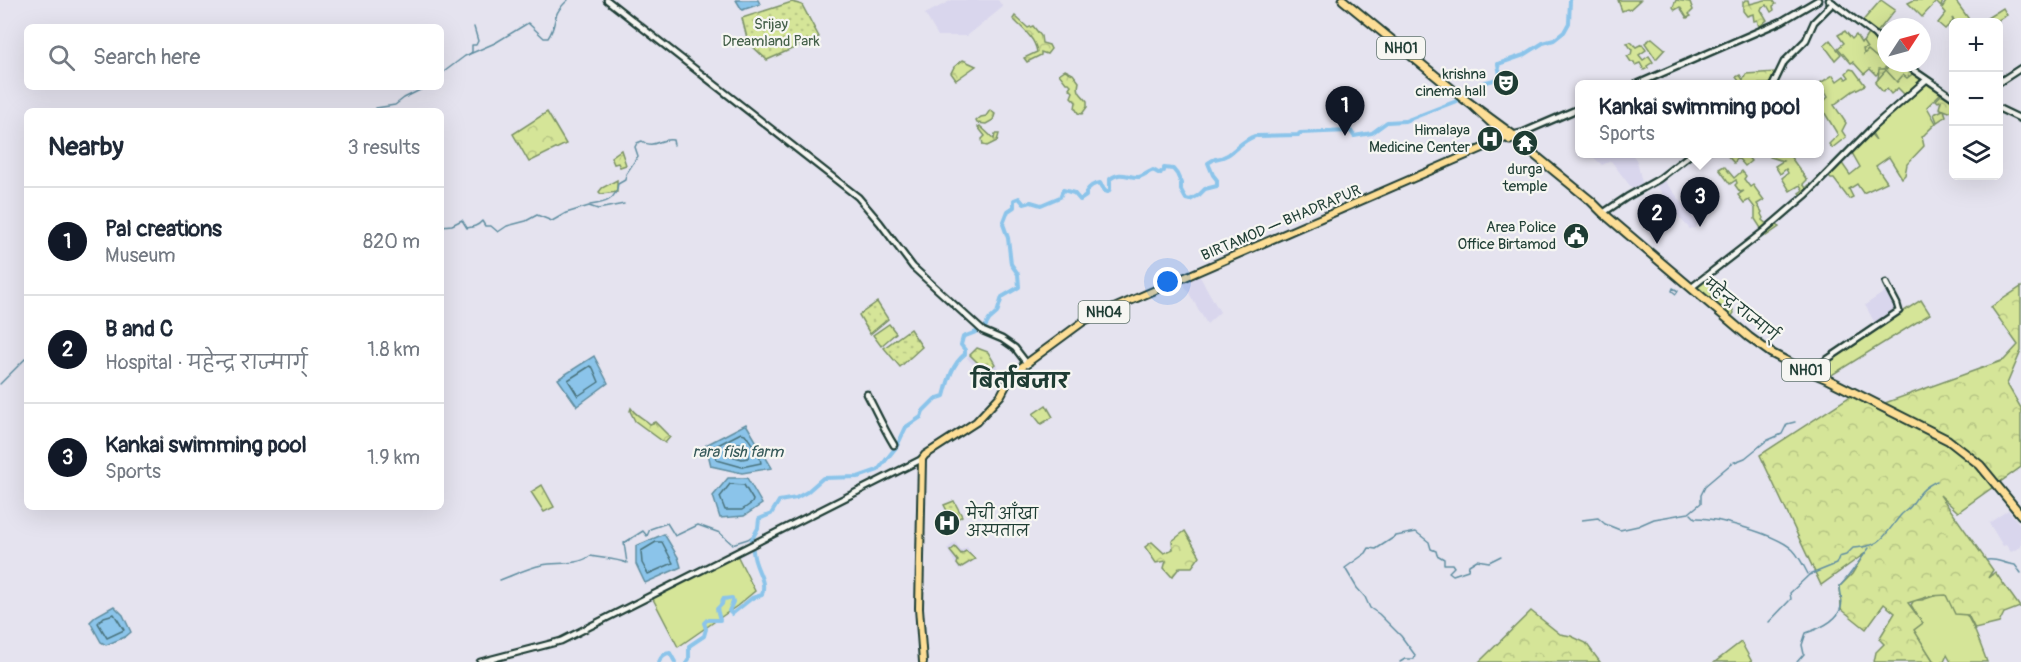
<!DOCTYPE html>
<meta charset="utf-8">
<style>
body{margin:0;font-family:Pangolin,"Playpen Sans Deva",sans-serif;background:#f2f2f3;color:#1f2937}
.controls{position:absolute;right:18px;top:18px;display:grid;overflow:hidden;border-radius:9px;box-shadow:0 6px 24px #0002}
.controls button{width:54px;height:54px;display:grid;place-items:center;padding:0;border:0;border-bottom:2px solid #e0e1e3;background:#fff;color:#1f2937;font:30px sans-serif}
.compass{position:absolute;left:1877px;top:18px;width:54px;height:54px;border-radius:50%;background:#fff;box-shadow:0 6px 24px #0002;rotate:54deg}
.you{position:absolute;left:1168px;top:282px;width:21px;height:21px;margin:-15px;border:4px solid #fff;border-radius:50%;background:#1a73e8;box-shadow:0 0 0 9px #1a73e833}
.badge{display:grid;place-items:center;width:39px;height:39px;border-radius:50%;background:#111827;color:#fff;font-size:20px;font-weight:700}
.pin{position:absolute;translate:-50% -50px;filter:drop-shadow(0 2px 3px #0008)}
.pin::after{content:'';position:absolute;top:32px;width:21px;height:18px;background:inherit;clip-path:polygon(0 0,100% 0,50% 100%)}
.popup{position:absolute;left:1575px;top:80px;width:249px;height:78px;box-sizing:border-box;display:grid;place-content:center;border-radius:9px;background:#fff;filter:drop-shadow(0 2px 4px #0005);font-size:20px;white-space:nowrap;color:#747a83}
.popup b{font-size:22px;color:#1f2937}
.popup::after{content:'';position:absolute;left:50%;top:100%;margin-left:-12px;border:12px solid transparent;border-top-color:#fff}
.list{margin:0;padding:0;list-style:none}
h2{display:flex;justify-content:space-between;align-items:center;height:78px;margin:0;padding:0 24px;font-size:26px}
h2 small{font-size:20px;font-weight:400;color:#747a83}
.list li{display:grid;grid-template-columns:39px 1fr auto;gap:18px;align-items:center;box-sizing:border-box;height:108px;padding:0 24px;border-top:2px solid #e0e1e3}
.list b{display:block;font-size:22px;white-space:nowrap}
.list p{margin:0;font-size:20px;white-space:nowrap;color:#747a83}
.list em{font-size:20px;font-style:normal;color:#747a83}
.icon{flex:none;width:33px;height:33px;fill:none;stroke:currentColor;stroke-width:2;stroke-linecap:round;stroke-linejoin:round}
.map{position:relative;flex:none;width:2021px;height:662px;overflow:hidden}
.search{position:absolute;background:#fff;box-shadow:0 6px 24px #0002;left:24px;top:24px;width:420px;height:66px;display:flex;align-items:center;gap:15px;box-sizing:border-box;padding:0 21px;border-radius:9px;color:#747a83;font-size:22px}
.panel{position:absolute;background:#fff;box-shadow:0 6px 24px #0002;left:24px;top:108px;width:420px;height:402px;border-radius:9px}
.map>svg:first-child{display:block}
.built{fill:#d9d6ed}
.green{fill:#d5e598;stroke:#7a9166;stroke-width:1.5}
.forest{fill:url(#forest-crowns);stroke:#7a9166;stroke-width:1.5}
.park{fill:url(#park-dots);stroke:#7a9166;stroke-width:1.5}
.water{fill:#8bc4ea;stroke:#608ea1;stroke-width:1.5}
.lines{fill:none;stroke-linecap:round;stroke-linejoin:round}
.shore{stroke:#4a737d;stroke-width:1.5}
.stream{stroke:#608ea1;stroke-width:1.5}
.river{stroke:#8bc4ea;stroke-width:4}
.secondary-casing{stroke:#1f3d34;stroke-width:9}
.primary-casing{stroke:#1f3d34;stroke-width:10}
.highway-casing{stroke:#1f3d34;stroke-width:11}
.secondary{stroke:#f6f6f2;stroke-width:4.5}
.primary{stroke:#fdde96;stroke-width:6}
.highway{stroke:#fdde96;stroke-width:7}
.labels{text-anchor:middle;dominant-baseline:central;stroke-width:4.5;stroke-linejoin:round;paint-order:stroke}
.shield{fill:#f6f6f2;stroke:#60746d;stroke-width:1.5}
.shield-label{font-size:14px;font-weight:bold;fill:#1f3d34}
.park-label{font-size:15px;fill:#435f48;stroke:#f6f6f2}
.poi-label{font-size:15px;fill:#1f3d34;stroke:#f6f6f2;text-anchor:end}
.street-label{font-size:15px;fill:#1f3d34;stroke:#f6f6f2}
.water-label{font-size:16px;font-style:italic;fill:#355858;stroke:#f6f6f2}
.district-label{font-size:21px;font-weight:bold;fill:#1f3d34;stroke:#f6f6f2}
</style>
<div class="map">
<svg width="2021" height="662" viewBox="0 0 2021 662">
<defs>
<pattern id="forest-crowns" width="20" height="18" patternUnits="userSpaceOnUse" patternTransform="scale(1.5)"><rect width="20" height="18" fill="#d5e598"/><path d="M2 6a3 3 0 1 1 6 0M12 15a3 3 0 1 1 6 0" fill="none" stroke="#b6c584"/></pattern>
<pattern id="park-dots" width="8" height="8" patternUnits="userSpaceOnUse" patternTransform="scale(1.5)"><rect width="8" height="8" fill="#d5e598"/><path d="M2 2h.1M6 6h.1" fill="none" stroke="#b6c584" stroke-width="1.8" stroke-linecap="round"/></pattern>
</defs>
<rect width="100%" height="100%" fill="#e5e3ef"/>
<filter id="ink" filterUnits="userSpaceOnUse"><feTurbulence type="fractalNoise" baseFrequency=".0167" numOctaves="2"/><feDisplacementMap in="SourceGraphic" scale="12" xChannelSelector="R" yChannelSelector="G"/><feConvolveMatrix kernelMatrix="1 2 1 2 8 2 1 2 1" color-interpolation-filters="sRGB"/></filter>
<g filter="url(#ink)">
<g class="built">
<path d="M 952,0 L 998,0 L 1003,7 L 967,36 L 938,36 L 925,14 Z"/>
<path d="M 1590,154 L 1632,154 L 1637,161 L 1643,187 L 1634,191 L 1611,161 L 1602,165 Z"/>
<path d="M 1662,178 L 1699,223 L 1695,228 L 1690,229 L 1677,215 L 1655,183 Z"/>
<path d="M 1199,275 L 1220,312 L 1207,324 L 1183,283 Z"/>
<path d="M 1889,289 L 1898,310 L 1876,325 L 1865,305 Z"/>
<path d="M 976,347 L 988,351 L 1000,370 L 989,381 L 967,358 Z"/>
<path d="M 2008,510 L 2021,526 L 2021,547 L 2011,552 L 2006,545 L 2003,546 L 1989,523 Z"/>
<path d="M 955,542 L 961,550 L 967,547 L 976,560 L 959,570 L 947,549 Z"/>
</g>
<g class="green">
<path d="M 1618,0 L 1640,0 L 1629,10 L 1627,9 L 1622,11 Z"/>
<path d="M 1676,0 L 1690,2 L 1693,10 L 1689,14 L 1691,16 L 1687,18 L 1680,7 L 1675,10 L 1673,7 Z"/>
<path d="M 1881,0 L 1895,10 L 1875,35 L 1860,24 Z"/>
<path d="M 1914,0 L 1943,0 L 1941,7 L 1936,2 L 1922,17 L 1908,3 Z"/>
<path d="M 1947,0 L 1955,0 L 1971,22 L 1956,22 L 1952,18 L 1953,21 L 1945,29 L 1938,23 L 1946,13 L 1942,8 Z"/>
<path d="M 2003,8 L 2007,15 L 1995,22 L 1986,22 L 1984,20 Z"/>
<path d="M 1845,31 L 1852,39 L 1856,35 L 1861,43 L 1863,42 L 1868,48 L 1864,53 L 1868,50 L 1887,66 L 1876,75 L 1870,69 L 1864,74 L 1853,62 L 1851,63 L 1838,48 L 1844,43 L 1838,35 Z"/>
<path d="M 1652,38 L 1665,49 L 1656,59 L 1645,43 Z"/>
<path d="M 1830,40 L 1841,54 L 1835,60 L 1824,45 Z"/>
<path d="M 1631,42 L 1636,47 L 1642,44 L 1646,50 L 1639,55 L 1643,60 L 1649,56 L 1653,62 L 1647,66 L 1648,68 L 1644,70 L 1640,63 L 1635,65 L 1634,62 L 1631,62 L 1627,56 L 1631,55 L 1632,50 L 1627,43 Z"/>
<path d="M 1850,69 L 1854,70 L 1865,85 L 1853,91 L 1834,105 L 1846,123 L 1842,131 L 1846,137 L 1832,148 L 1829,144 L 1838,135 L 1820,105 L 1828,97 L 1820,83 L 1833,75 L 1837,81 L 1844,76 L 1846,79 L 1849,77 L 1846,73 Z"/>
<path d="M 1886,69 L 1903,75 L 1915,72 L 1942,92 L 1927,107 L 1936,123 L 1922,137 L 1924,146 L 1907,164 L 1905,175 L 1902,178 L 1889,157 L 1876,166 L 1887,182 L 1863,193 L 1857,184 L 1849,189 L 1853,197 L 1849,199 L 1834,179 L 1831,179 L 1827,175 L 1841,162 L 1850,175 L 1860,167 L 1851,151 L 1869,132 L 1876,140 L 1871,131 L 1906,96 L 1898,88 L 1891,94 L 1887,89 L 1883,92 L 1875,83 Z"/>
<path d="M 1769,154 L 1792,154 L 1790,156 L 1807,180 L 1803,184 L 1806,188 L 1810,184 L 1813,188 L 1803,198 L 1799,193 L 1803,190 L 1800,185 L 1790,191 L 1782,178 L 1788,173 L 1786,169 L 1780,174 L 1775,166 L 1783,161 L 1770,157 Z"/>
<path d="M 1724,166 L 1734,178 L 1742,171 L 1746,176 L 1744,179 L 1750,187 L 1753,185 L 1764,200 L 1757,204 L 1762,212 L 1761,214 L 1763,218 L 1762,220 L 1769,226 L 1775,222 L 1779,227 L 1766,236 L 1755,219 L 1755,208 L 1749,200 L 1744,203 L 1738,195 L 1744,191 L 1740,192 L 1735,185 L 1737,183 L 1736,180 L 1730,184 L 1719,169 Z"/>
<path d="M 1710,276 L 1731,305 L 1734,313 L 1731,317 L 1727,316 L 1695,287 Z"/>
<path d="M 1921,300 L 1930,314 L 1827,378 L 1812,370 Z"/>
<path d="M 889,324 L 896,333 L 881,346 L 873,335 Z"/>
<path d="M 1046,405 L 1053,417 L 1041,424 L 1033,414 Z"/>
<path d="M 737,555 L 755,591 L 737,606 L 678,647 L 652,597 L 697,571 Z"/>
<path d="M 1940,594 C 1966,597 1979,641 1987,662 L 1951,662 L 1947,655 L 1944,662 L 1934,662 L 1913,630 L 1922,623 L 1911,605 L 1914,600 L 1922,600 Z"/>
<path d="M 1741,642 L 1752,662 L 1715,662 Z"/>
</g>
<g class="forest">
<path d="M 1746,0 L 1749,0 L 1750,4 L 1765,0 L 1773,0 L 1776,4 L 1773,6 L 1774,10 L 1771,12 L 1767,5 L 1762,7 L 1761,10 L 1767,20 L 1759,27 L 1757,20 L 1754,21 L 1753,14 L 1747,16 L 1743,11 L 1743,2 Z"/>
<path d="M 1015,16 L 1028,28 L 1033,26 L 1041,36 L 1042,43 L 1049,45 L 1051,49 L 1047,54 L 1041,52 L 1041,55 L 1027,62 L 1024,58 L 1037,52 C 1035,38 1022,28 1013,19 Z"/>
<path d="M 1869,32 L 1886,48 L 1886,63 L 1889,63 L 1887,66 L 1868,50 L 1864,54 L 1863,49 L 1867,48 L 1863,42 Z"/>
<path d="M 963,60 L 976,66 L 956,80 L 951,73 L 954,67 Z"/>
<path d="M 1894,63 L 1903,63 L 1915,72 L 1907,78 L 1903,75 L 1897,82 L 1886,70 L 1878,79 L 1879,69 L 1886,69 Z"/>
<path d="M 1065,70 L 1073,74 L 1079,82 C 1076,93 1082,94 1087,101 L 1087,107 L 1082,114 L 1078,113 L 1075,108 L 1076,102 L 1071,97 L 1073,92 L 1069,88 L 1071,85 L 1069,83 L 1066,83 L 1059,74 Z"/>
<path d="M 1776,72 L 1777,75 L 1771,84 L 1741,84 L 1736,77 L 1740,75 L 1743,80 L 1746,74 Z"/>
<path d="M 1943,93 L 1952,98 L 1954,108 L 1949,112 L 1944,110 L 1946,116 L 1937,122 L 1934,114 L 1943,110 L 1939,108 L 1941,101 L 1938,102 L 1936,100 Z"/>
<path d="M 990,110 L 995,114 L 993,120 L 986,124 L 977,123 L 976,121 L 981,117 L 986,116 Z"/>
<path d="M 547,112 L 566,144 L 529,162 L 513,134 Z"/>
<path d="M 980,126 L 994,139 L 995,134 L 999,134 L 997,141 L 987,146 L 983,145 L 982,139 L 985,136 L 978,127 Z"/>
<path d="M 621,150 L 626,165 L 620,167 L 618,163 L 614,164 L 611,157 Z"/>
<path d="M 1726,154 L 1735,154 L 1737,157 L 1745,154 L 1751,161 L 1745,166 L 1738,158 L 1734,163 Z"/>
<path d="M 617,180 L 617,192 L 601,194 L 599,192 L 602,188 Z"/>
<path d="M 2021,287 L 2021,351 L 2007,384 L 2021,408 L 2021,467 L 1958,512 L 1940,495 L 1993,570 L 1988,578 L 1995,572 L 2020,607 L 2004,613 L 1999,623 L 1975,629 L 1968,615 L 1955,614 L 1946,595 L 1930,596 L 1908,603 L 1923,623 L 1914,630 L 1934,662 L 1874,662 L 1876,652 L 1884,644 L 1879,639 L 1895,613 L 1884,604 L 1866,629 L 1841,609 L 1840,586 L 1852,574 L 1864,554 L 1821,585 L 1760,455 L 1852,395 L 1874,407 L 2004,360 L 2018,345 L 1991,307 Z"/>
<path d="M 631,408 C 636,416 644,418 650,424 L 655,422 L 670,437 L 665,443 L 635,421 L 630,411 Z"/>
<path d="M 542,485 L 554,507 L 544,512 L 531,492 Z"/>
<path d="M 1185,531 L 1200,556 L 1192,567 L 1180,567 L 1172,577 L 1164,568 L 1166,561 L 1156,563 L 1145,547 L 1152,542 L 1164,553 L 1173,549 L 1172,541 Z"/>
<path d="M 1531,611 L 1560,634 L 1571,636 L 1586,643 L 1600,662 L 1479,662 Z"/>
</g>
<g class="park">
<path d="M 792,2 L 802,5 L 819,37 L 767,60 L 748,42 L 742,18 Z"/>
<path d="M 877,302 L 888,319 L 870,334 L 859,315 Z"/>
<path d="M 910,329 L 922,347 L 900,367 L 884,348 Z"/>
<path d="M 977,348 L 988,352 L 995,364 L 983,374 L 976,367 L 979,364 L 970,355 Z"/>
<path d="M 954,501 L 962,516 L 953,522 L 944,505 Z"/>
<path d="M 955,547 L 961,554 L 966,551 L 975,559 L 960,568 L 957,564 L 958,561 L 950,551 Z"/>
</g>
<g class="water">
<path d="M 736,0 L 758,0 L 760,4 L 742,10 Z"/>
<path d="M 594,356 L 608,383 L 577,406 L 558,379 Z"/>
<path d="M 746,424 L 772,468 L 742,473 L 711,466 L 706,445 Z"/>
<path d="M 728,478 L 747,478 L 762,504 L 744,516 L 720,518 L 713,496 Z"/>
<path d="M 664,534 L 678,557 L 681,567 L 645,583 L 636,564 L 636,546 Z"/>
<path d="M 114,606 L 123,615 L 131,632 L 125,637 L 106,645 L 101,642 L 90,622 L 96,616 Z"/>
</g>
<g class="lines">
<g class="shore">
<path d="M 590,366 L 593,368 L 599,382 L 578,396 L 568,380 Z"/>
<path d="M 741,433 L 745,434 C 751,443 760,453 761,463 L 742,467 L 717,460 L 714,447 Z"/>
<path d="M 739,443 L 742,444 L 749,454 L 748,458 L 742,459 L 725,454 L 725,450 Z"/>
<path d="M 730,484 L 744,485 L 753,500 L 752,503 L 742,510 L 725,510 L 720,497 Z"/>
<path d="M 656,542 L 662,542 L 673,563 L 648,574 L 642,563 L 641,551 Z"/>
<path d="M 114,614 L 124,630 L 107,638 L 98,623 L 104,617 Z"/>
</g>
<g class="stream">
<path d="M 468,55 L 472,52 L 472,45 L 476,45 L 478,41 L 474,27"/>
<path d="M 441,74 L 465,56 L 495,43 L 528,23 L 544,38 L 548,38 C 559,22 549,17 568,0"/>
<path d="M 375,111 L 376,108 L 395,105 L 404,98 L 426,87"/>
<path d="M 590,205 C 604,203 616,201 618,184 L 625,180 L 626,174 L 638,156 L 635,147 L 637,143 L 642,141 C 653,150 661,137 673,140 L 674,145"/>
<path d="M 441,226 L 452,225 L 462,220 L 467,228 C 473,227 478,226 482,221 L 485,226 L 491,226 L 498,232 L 507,226 L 526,221 L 537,215 L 552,221 L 566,213 L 589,206 L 598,209 L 624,204"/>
<path d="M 1673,288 L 1678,291 L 1676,294 L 1672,291 Z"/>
<path d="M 0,384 L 27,357"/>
<path d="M 1691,514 L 1695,518 C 1716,517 1778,535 1793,550 C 1799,556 1804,566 1808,574"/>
<path d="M 1582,520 L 1598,518 L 1605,524 L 1620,530 L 1638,526 L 1654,519 L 1689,513 L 1701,503 L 1701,495 L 1706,485 L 1732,463 L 1745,458 L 1766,441 L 1782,434 L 1787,424 L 1795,422"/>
<path d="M 1987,560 C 1996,558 2004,564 2015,565 L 2021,573"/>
<path d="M 500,580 C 514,575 527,568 542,565 C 558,562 576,566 590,556 C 601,558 618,559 627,563 L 624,543 L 643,531 L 647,536 L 650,529 L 667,523 L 675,536 L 698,525 L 720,533 L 732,544 L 748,539 L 755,534"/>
<path d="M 1769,622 L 1791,599 L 1790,593 L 1809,575 L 1836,564 L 1839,557 L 1846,555 L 1853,548 C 1883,546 1883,537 1900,516 C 1903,512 1908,510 1911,506 C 1918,495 1923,487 1937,481"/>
<path d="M 1400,662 L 1405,659 L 1414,659 L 1415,655 L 1401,636 L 1379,614 L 1370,608 L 1365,597 L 1357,588 L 1345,568 L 1366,553 L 1369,548 L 1376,549 L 1396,536 L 1416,532 L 1429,542 L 1431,549 L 1436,551 L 1437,555 L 1444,559 L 1444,564 L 1452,564 L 1454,567 L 1449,572 L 1453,575 L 1468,570 L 1469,565 L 1477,560 L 1489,562 L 1501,556"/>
<path d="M 1797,662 L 1804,654 L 1802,645 L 1806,633 C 1818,629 1838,621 1841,607 C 1843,601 1840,592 1840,586 C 1851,574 1859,561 1869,548"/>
</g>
<g class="river">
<path d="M 1257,136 L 1298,135 L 1300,133 L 1348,131 L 1351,131 L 1354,136 L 1372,133 L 1387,122 L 1405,121 L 1459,100 L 1486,82 L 1498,79 L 1500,75 L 1498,64 L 1524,55 L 1543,43 L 1554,40 L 1564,32 L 1569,23 L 1570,0"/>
<path d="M 1215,159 C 1234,157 1237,142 1255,136"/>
<path d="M 1164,171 L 1164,168 L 1173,169 L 1177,174 L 1181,183 L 1181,190 L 1186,199 L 1190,200 L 1199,195 L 1205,189 L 1217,186 L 1217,180 L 1213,175 L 1208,163 L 1213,160"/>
<path d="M 659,662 C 661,657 664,653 670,653 L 675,662"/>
<path d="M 687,662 L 689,659 L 689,646 L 704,636 L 706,629 L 704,623 L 707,620 L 720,620 L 717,609 L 722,604 L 723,599 L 732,598 L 733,602 L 729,611 L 732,614 L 752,598 L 762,595 C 766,581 759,575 755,561 C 753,555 753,548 751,541 L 758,528 L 759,519 L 771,514 L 779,501 L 796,498 L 807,492 L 823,478 L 858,477 L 878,470 L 897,446 L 906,427 L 921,417 L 923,411 L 935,399 L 944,396 C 948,381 952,364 965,354 L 965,350 L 961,345 L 963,337 L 984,329 L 989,320 L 997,313 L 1002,297 L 1019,287 L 1018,274 L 1011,264 L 1008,238 L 1003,224 L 1008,211 L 1014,207 L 1014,200 L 1019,198 L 1024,204 L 1031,202 L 1041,205 L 1060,197 L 1063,190 L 1074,193 L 1080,200 L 1086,196 L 1086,192 C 1090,186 1093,184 1100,183 L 1105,191 L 1108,192 L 1110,189 L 1110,179 C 1121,170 1128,178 1139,177 C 1143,176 1149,172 1153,170 L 1160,174 L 1161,172"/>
</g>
<g class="secondary-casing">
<g id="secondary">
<path d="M 607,0 L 858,197 L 880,223 L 913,267 L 983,331 L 1002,339 L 1015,348 L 1028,365"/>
<path d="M 1829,0 L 1875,35 L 1886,48"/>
<path d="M 1903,63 L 1954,98"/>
<path d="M 1998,83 L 2021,68"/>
<path d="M 1635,85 L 1782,21 L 1818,0"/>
<path d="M 1773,85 L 1784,62 L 1806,40 L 1814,22 L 1833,3"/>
<path d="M 1998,108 L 2021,119"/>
<path d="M 1512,135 L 1524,132 L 1580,108"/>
<path d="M 1603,213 L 1627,197 L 1659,179 L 1691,154"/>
<path d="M 1692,287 L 1764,231 L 1807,194 L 1874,126 L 1926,80"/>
<path d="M 1811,372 L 1813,369 L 1899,311 L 1897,304 L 1886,283"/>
<path d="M 867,394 C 876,411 884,429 894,445"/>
<path d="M 480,662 L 561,641 L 922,459"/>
</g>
</g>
<g class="primary-casing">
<path id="primary" d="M 923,662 L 919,608 L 922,459 L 925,455 L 976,422 L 1001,395 L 1012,374 L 1084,321 L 1508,137"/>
</g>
<g class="highway-casing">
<g id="highway">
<path d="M 1343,0 L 1464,99 L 1513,135 L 1513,139 L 1510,140 L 1472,105"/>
<path d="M 1514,138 L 1591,201 L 1603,213 L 1749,337 L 1771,353 L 1796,366 L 1827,379 L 1948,440 L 1980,465 L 2021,515"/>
</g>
</g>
<use href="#secondary" class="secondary"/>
<use href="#primary" class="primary"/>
<use href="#highway" class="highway"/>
</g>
</g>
<defs>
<g id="theatre-disc" transform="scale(1.35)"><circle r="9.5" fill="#1f3d34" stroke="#f6f6f2"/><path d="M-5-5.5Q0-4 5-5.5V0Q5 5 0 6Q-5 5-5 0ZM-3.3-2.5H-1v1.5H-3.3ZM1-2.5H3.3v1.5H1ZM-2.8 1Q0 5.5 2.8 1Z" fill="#fff"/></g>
<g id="hospital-disc" transform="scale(1.35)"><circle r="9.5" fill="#1f3d34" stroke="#f6f6f2"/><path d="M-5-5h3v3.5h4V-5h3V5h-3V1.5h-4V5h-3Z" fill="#fff"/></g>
<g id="temple-disc" transform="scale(1.35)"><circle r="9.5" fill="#1f3d34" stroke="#f6f6f2"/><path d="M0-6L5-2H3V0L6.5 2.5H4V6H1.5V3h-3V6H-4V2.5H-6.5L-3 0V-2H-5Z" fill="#fff"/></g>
<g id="civic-disc" transform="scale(1.35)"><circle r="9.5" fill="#1f3d34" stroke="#f6f6f2"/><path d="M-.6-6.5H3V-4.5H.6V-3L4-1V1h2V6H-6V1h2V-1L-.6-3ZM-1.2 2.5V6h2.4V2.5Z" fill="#fff"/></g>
</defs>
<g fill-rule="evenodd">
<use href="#theatre-disc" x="1506" y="83"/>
<use href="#hospital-disc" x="1490" y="139"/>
<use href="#temple-disc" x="1525" y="143"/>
<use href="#civic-disc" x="1576" y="236"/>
<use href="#hospital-disc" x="947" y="523"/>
</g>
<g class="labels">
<g class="shield">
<rect x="1377" y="37" width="48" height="22" rx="4.5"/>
<rect x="1078.5" y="301" width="51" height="22" rx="4.5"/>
<rect x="1782" y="359" width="48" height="22" rx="4.5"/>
</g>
<g class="shield-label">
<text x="1401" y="48">NH01</text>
<text x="1104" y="312">NH04</text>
<text x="1806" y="370">NH01</text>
</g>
<g class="park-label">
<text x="771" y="24">Srijay<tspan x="771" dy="17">Dreamland Park</tspan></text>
</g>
<g class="poi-label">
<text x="1486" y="74">krishna<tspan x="1486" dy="17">cinema hall</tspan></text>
<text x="1470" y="130">Himalaya<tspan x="1470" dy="17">Medicine Center</tspan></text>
<text x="1525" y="169" text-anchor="middle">durga<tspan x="1525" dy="17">temple</tspan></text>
<text x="1556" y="227">Area Police<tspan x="1556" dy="17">Office Birtamod</tspan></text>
<text x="966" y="514" text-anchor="start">मेची आँखा<tspan x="966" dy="17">अस्पताल</tspan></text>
</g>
<g class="street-label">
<text transform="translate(1281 223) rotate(-23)">BIRTAMOD — BHADRAPUR</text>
<text transform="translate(1741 310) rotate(39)">महेन्द्र राज्मार्ग्</text>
</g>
<g class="water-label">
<text x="738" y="452">rara fish farm</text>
</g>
<g class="district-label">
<text x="1020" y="381">बिर्ताबजार</text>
</g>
</g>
</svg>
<div class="controls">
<button>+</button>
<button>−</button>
<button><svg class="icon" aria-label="layers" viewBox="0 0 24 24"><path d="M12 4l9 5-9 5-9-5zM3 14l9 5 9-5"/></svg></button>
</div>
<svg class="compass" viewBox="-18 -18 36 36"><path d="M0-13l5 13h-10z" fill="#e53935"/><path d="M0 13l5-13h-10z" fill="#747a83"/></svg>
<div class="you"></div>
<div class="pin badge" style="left:1345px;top:136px">1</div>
<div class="pin badge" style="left:1657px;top:244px">2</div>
<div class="pin badge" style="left:1700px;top:227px">3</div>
<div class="popup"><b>Kankai swimming pool</b>Sports</div>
<div class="search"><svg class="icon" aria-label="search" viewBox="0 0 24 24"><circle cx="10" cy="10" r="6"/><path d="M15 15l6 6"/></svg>Search here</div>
<section class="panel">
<h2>Nearby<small>3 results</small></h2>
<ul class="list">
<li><span class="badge">1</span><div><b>Pal creations</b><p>Museum</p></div><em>820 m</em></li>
<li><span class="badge">2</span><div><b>B and C</b><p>Hospital · महेन्द्र राज्मार्ग्</p></div><em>1.8 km</em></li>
<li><span class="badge">3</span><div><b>Kankai swimming pool</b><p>Sports</p></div><em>1.9 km</em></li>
</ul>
</section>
</div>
